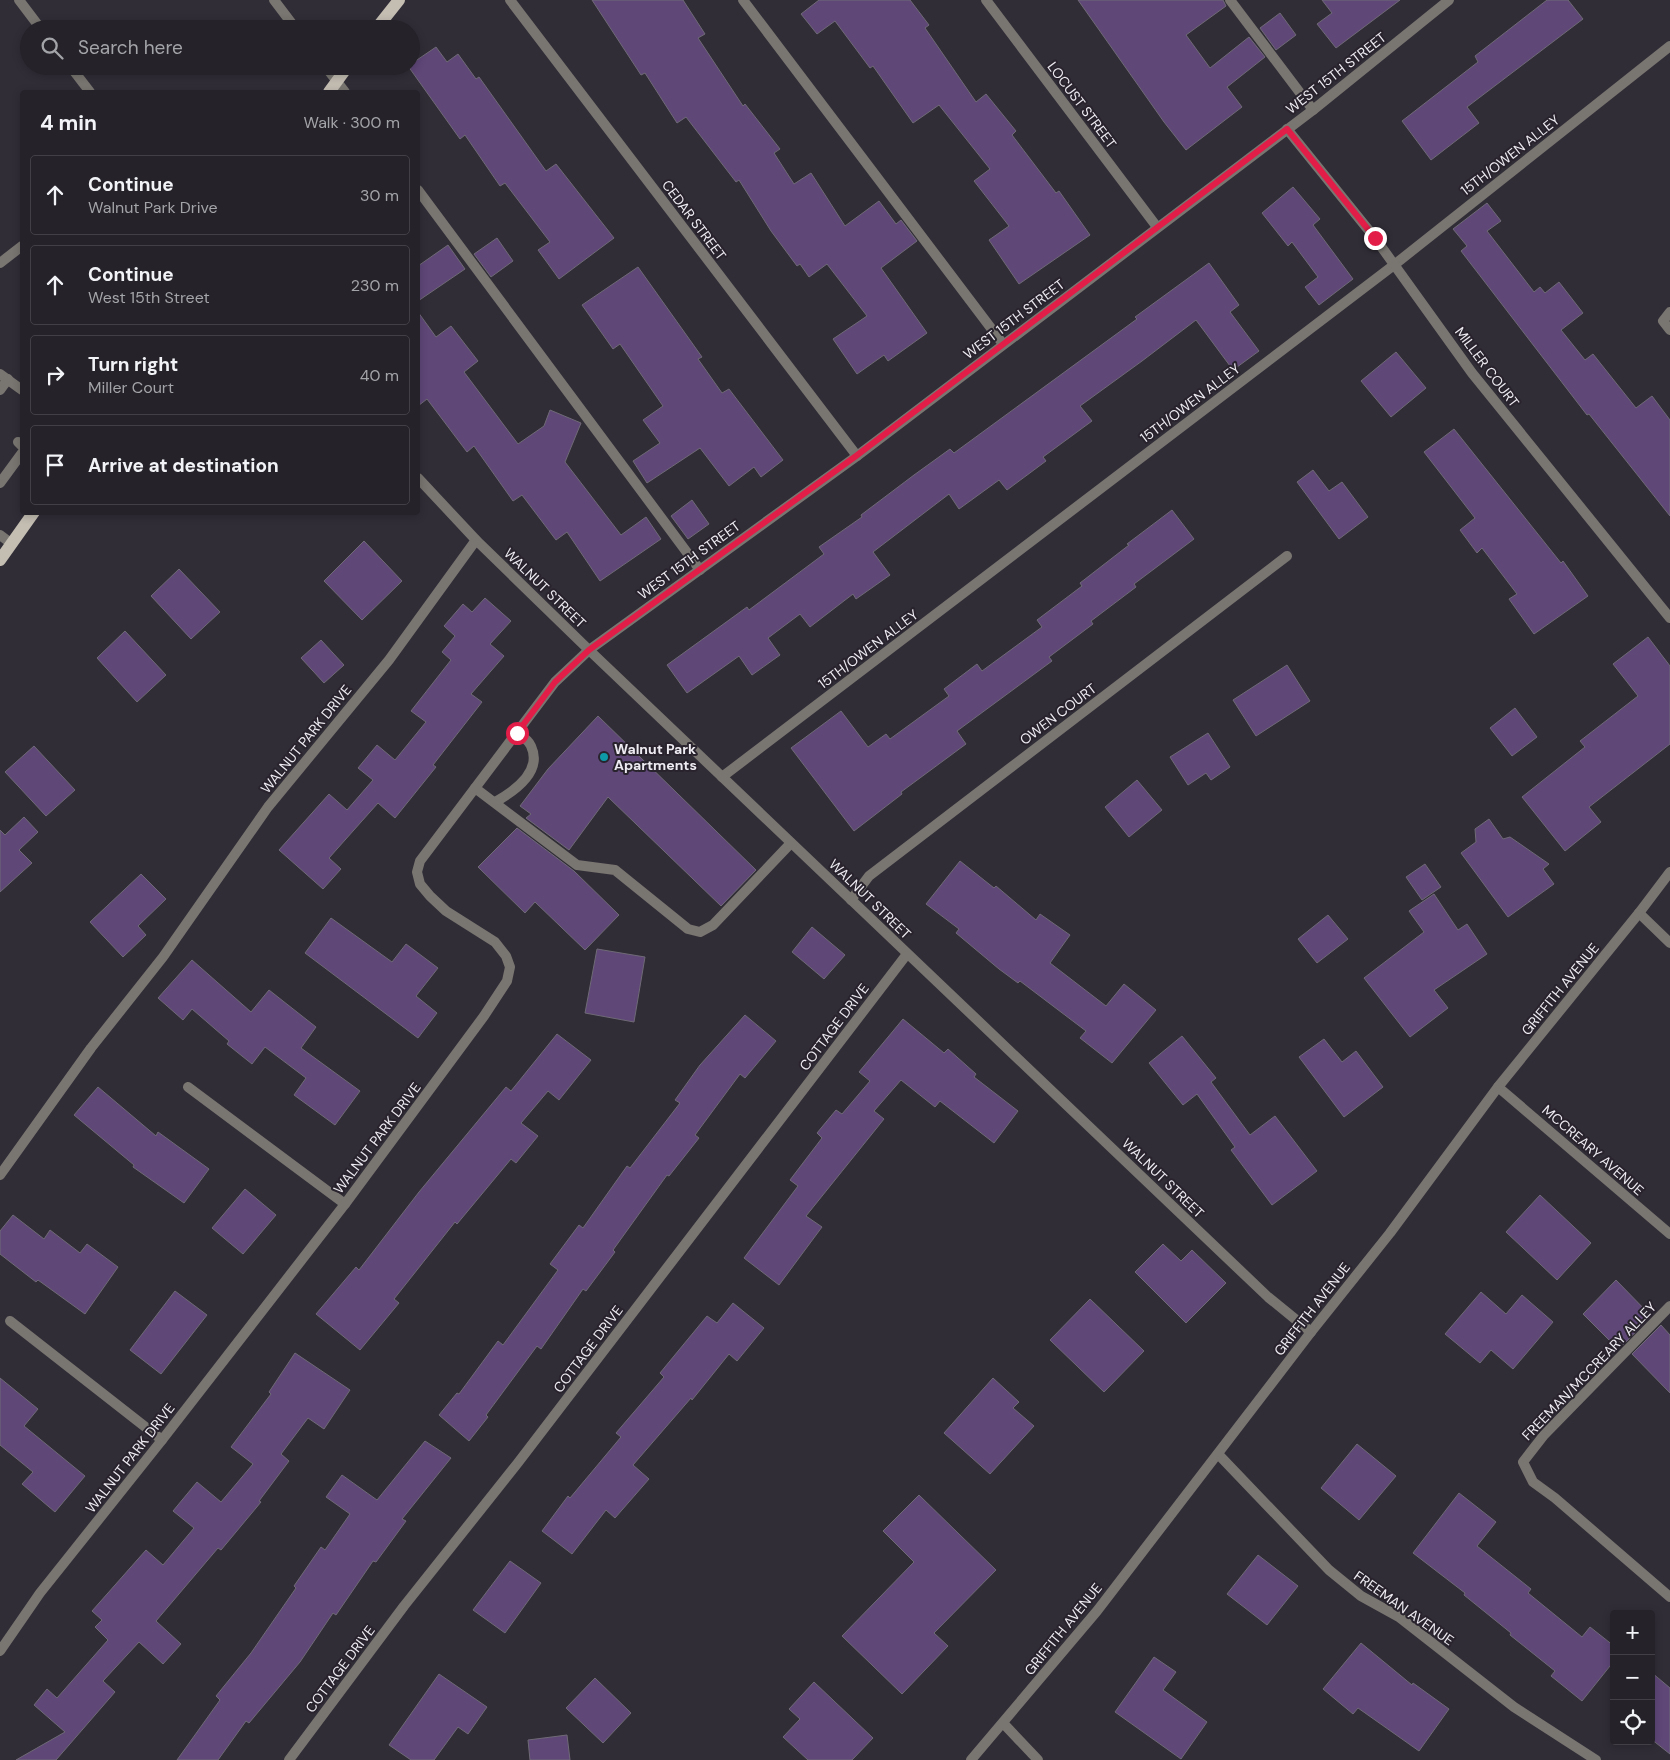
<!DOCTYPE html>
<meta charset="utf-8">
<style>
body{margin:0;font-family:"DM Sans",sans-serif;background:#2d2a31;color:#f1f3f6}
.controls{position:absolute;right:15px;bottom:15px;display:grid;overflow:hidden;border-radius:5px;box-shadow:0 2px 8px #0003}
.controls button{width:45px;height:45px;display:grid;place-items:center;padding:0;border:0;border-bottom:1px solid #423f46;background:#252229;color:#f1f3f6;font:25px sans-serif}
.stop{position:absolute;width:15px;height:15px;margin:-11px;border:4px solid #e11d48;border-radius:50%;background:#fff}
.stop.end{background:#e11d48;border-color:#fff;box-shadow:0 1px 5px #0008}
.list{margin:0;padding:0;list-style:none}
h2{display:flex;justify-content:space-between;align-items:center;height:65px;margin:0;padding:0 20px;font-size:21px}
h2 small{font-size:16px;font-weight:400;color:#a3a4a8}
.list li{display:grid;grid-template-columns:32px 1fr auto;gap:15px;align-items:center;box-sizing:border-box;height:80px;margin:0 10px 10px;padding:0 10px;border:1px solid #423f46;border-radius:5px}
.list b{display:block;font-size:19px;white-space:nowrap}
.list p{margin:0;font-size:16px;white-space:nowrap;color:#a3a4a8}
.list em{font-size:16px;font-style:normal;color:#a3a4a8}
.icon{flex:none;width:28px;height:28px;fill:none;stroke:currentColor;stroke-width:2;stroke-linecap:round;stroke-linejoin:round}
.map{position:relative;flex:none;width:1670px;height:1760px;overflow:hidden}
.search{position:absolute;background:#252229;box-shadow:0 2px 8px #0003;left:20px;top:20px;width:400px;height:55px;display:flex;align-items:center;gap:12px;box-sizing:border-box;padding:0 18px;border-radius:28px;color:#a3a4a8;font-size:19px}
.panel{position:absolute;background:#252229;box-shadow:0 2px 8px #0003;left:20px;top:90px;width:400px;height:425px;border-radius:5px}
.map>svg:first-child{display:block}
.building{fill:#5f4778;stroke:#6f6a76}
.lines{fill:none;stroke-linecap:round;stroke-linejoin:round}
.service{stroke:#797671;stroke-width:10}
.minor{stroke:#797671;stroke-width:10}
.tertiary{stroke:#797671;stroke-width:10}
.primary{stroke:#c3bdb2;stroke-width:12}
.route{stroke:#e11d48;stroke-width:6}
.culture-dot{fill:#0f9aa8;stroke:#28232d;stroke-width:2}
.labels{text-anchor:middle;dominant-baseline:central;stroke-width:4;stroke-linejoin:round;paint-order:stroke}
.street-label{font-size:14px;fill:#eeebf2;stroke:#28232d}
.poi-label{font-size:14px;font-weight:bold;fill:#eeebf2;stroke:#28232d;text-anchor:start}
</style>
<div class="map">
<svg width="1670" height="1760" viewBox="0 0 1670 1760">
<rect width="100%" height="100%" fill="#312d37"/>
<g class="building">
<path d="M 592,0 L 683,0 L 705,34 L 698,38 L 743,106 L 745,104 L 780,149 L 774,153 L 794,184 L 811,173 L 845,226 L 879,201 L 896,224 L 901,220 L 917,241 L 881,268 L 927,333 L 888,361 L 884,355 L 857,374 L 833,339 L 867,316 L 827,264 L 809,277 L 800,264 L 797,266 L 771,231 L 739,180 L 736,182 L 686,117 L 677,123 L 645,73 L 641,75 Z"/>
<path d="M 819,0 L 910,0 L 929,25 L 925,28 L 976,102 L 986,94 L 1016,131 L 1012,135 L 1056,193 L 1059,191 L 1090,235 L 1019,284 L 989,240 L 1009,226 L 974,181 L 990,169 L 939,105 L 913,123 L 873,66 L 870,68 L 835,21 L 817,34 L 801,14 Z"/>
<path d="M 1078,0 L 1223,0 L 1226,6 L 1186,35 L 1210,68 L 1249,37 L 1265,57 L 1227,87 L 1242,107 L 1186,150 L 1164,122 Z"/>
<path d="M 1322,0 L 1400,0 L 1336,48 L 1317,24 L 1332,13 Z"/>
<path d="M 1547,0 L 1568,0 L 1583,19 L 1467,107 L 1479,123 L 1431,160 L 1402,121 L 1478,62 L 1475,56 Z"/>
<path d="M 1280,13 L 1296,35 L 1276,50 L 1260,28 Z"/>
<path d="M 436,47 L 447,62 L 458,54 L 476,79 L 479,77 L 546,171 L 556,164 L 614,238 L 559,279 L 538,250 L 550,242 L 505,183 L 500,186 L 465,135 L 460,139 L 408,66 L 411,66 L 411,64 Z"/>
<path d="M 1293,187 L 1320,219 L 1313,225 L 1353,279 L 1319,305 L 1305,287 L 1318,277 L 1292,242 L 1288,246 L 1262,213 Z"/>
<path d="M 1487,203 L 1501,221 L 1487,231 L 1534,292 L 1540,287 L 1545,293 L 1559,282 L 1583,313 L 1561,330 L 1585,360 L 1593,354 L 1636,408 L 1652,396 L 1670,420 L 1670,516 L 1589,414 L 1587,415 L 1461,251 L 1467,246 L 1453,229 Z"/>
<path d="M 497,238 L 513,261 L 491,277 L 474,254 Z"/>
<path d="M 448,245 L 465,269 L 418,301 L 418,266 Z"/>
<path d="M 1209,263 L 1239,305 L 1230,312 L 1259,351 L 1233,370 L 1196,320 L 1142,361 L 1080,406 L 1092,421 L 1043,457 L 1046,461 L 1007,490 L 999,480 L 959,509 L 949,494 L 873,552 L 890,575 L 856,599 L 853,594 L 810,627 L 800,614 L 768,638 L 780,655 L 752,675 L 739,656 L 687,693 L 667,665 L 747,607 L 749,610 L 824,554 L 819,547 L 862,517 L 861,515 L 914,475 L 950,449 L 954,453 L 1137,319 L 1135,317 Z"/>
<path d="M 638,267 L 702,357 L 698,359 L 722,393 L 729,389 L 783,460 L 761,477 L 754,467 L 729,486 L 700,448 L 647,483 L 633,461 L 660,443 L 643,420 L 663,406 L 620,344 L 613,349 L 582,305 Z"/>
<path d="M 418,312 L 436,337 L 451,326 L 478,361 L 464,372 L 518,444 L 544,426 L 550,410 L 581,423 L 565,462 L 621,535 L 646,517 L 661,539 L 600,581 L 567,532 L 556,540 L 522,495 L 513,501 L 474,446 L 467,452 L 427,399 L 418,406 Z"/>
<path d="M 1396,352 L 1426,388 L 1391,417 L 1361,381 Z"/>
<path d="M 1454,429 L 1561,563 L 1563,561 L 1588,596 L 1534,634 L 1509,599 L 1517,594 L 1482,548 L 1477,553 L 1460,530 L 1475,518 L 1424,452 Z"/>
<path d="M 1313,470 L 1329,491 L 1342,482 L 1368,517 L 1339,539 L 1297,482 Z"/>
<path d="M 692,500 L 709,524 L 688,539 L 671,516 Z"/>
<path d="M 1172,510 L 1194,539 L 1134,584 L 1136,587 L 1091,621 L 1093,624 L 1049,657 L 1052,661 L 957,731 L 966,744 L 901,792 L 902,794 L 854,831 L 791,748 L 841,711 L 868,747 L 886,734 L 890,739 L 949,696 L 944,689 L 977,664 L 982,671 L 1042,627 L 1037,620 L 1082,586 L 1080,583 L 1129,545 L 1127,544 Z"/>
<path d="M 364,541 L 402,581 L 362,620 L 324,581 Z"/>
<path d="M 179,569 L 220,612 L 191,639 L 151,596 Z"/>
<path d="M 485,598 L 511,621 L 490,644 L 504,656 L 471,694 L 482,702 L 433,765 L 436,767 L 395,818 L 378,803 L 329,858 L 341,869 L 323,889 L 279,850 L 329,794 L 347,810 L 373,780 L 358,768 L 377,745 L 395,760 L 426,722 L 411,711 L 451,660 L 442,652 L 455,636 L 444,626 L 463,604 L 472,612 Z"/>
<path d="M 125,631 L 166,675 L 137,702 L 97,658 Z"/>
<path d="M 1648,637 L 1670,666 L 1670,744 L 1589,807 L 1601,822 L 1565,851 L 1522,797 L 1585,747 L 1580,741 L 1638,696 L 1613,664 Z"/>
<path d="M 321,640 L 344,665 L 324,683 L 301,658 Z"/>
<path d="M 1287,665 L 1310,701 L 1256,736 L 1233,700 Z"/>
<path d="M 1515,708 L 1537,737 L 1512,756 L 1490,728 Z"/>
<path d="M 598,716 L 756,870 L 721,906 L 608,797 L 569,850 L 526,818 L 531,814 L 520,806 L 548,769 Z"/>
<path d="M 1208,733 L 1230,767 L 1211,780 L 1206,773 L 1188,785 L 1170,757 Z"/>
<path d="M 34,746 L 75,790 L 46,816 L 5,772 Z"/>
<path d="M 1137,780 L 1162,810 L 1129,837 L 1105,807 Z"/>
<path d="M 24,817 L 38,832 L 19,850 L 32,863 L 0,892 L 0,830 L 5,835 Z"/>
<path d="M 1489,819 L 1503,839 L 1510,837 L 1549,864 L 1543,869 L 1554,884 L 1508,917 L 1461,853 L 1476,842 L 1475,829 Z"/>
<path d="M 517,828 L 574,871 L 619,915 L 585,950 L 535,902 L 525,913 L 478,867 Z"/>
<path d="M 960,861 L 994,888 L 996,886 L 1036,920 L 1040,914 L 1070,935 L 1050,963 L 1106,1006 L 1124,984 L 1156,1010 L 1112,1063 L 1080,1038 L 1086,1031 L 1020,981 L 1018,983 L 999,969 L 956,933 L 959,929 L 926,904 Z"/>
<path d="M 1425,864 L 1441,887 L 1422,900 L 1406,877 Z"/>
<path d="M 141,874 L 166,899 L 138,926 L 146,935 L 123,957 L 90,922 Z"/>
<path d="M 1434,894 L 1458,930 L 1467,924 L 1487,954 L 1434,990 L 1448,1008 L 1410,1037 L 1364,978 L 1424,932 L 1409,911 Z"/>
<path d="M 1328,915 L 1348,939 L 1317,963 L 1298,939 Z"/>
<path d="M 331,918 L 392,962 L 406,944 L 438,968 L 416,996 L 437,1013 L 418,1038 L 305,953 Z"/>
<path d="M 812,927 L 845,955 L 824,979 L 792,952 Z"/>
<path d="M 597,949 L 645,957 L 634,1022 L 585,1013 Z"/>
<path d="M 192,960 L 251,1012 L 269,990 L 316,1027 L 301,1048 L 360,1091 L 335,1125 L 294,1095 L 306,1078 L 265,1047 L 252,1064 L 227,1044 L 229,1041 L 192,1009 L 183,1020 L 158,998 Z"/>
<path d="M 745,1015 L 776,1041 L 745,1078 L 740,1074 L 695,1135 L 699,1138 L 669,1176 L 667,1175 L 613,1250 L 615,1252 L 586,1291 L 583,1289 L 541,1349 L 537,1346 L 486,1415 L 488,1417 L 469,1441 L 439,1415 L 457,1393 L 459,1394 L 498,1341 L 503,1345 L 558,1270 L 550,1264 L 579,1225 L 583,1228 L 627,1166 L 630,1168 L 680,1103 L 675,1100 L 700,1065 Z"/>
<path d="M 903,1019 L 944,1053 L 948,1049 L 976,1074 L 974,1077 L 1018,1111 L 994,1143 L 940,1101 L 935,1107 L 901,1080 L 874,1111 L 884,1119 L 806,1216 L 822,1227 L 779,1285 L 744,1258 L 798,1186 L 790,1180 L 822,1138 L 817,1133 L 836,1110 L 842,1114 L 870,1081 L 859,1072 Z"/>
<path d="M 557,1034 L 591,1060 L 559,1100 L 548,1091 L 521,1123 L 538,1136 L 516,1163 L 511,1159 L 457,1224 L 455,1222 L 394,1299 L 399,1303 L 360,1350 L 316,1314 L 356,1267 L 359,1270 L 419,1192 L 506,1087 L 511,1091 Z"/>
<path d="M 1182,1036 L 1216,1078 L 1211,1082 L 1250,1135 L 1275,1116 L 1317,1171 L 1272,1205 L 1231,1150 L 1235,1147 L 1197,1094 L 1183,1105 L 1149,1063 Z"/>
<path d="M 1324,1039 L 1342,1062 L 1356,1051 L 1383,1087 L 1344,1117 L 1299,1057 Z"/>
<path d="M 98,1087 L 156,1136 L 158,1132 L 209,1169 L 184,1203 L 133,1167 L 134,1165 L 74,1115 Z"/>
<path d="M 245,1189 L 276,1215 L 243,1254 L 212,1228 Z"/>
<path d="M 1540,1195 L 1591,1243 L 1557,1280 L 1506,1232 Z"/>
<path d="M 13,1215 L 44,1239 L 50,1230 L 80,1253 L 87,1244 L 118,1267 L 85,1314 L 38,1280 L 36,1282 L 0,1254 L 0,1231 Z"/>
<path d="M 1163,1244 L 1181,1261 L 1192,1250 L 1226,1283 L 1186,1323 L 1135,1272 Z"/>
<path d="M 1616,1280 L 1651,1316 L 1623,1345 L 1618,1340 L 1613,1344 L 1583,1314 Z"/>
<path d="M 175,1291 L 207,1315 L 161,1374 L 130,1350 Z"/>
<path d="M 1481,1292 L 1506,1314 L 1522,1295 L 1553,1322 L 1513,1369 L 1491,1350 L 1480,1363 L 1445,1334 Z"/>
<path d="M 1090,1299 L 1144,1351 L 1104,1392 L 1050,1340 Z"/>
<path d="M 733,1303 L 764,1328 L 737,1361 L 729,1354 L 692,1400 L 691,1398 L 633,1465 L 649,1479 L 615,1518 L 606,1510 L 572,1554 L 542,1531 L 568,1496 L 570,1498 L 621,1437 L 616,1433 L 664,1377 L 660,1373 L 707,1316 L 717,1323 Z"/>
<path d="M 1661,1325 L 1670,1335 L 1670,1393 L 1632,1354 Z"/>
<path d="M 295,1353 L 350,1390 L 324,1429 L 308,1418 L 281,1454 L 289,1461 L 259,1501 L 261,1502 L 221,1550 L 218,1548 L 156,1621 L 181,1644 L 163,1664 L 139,1642 L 103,1681 L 115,1692 L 56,1760 L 16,1760 L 65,1732 L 34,1705 L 47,1689 L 57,1698 L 108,1640 L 95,1627 L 102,1620 L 92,1611 L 146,1550 L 163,1565 L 194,1528 L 173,1511 L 197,1482 L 221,1502 L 253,1464 L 231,1447 L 271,1394 L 269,1392 Z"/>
<path d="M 0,1378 L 38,1409 L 24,1426 L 85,1476 L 55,1512 L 22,1484 L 33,1472 L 0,1445 Z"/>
<path d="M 993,1378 L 1019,1402 L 1013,1408 L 1034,1426 L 990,1474 L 944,1433 Z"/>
<path d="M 425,1441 L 451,1458 L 402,1519 L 406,1521 L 376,1562 L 373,1561 L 336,1615 L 333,1613 L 300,1662 L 249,1723 L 246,1721 L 218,1760 L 177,1760 L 220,1700 L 216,1696 L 251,1653 L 296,1588 L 294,1586 L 321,1547 L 325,1550 L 350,1514 L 326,1497 L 342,1475 L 377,1500 Z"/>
<path d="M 1357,1444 L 1396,1476 L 1359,1520 L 1321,1488 Z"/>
<path d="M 1459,1493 L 1496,1522 L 1477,1546 L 1531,1589 L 1528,1593 L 1582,1637 L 1590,1627 L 1614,1646 L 1614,1661 L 1582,1701 L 1551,1676 L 1555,1671 L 1510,1635 L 1511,1633 L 1464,1595 L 1465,1593 L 1413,1553 Z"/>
<path d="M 919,1495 L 996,1570 L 934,1633 L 948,1646 L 902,1694 L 842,1636 L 914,1562 L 883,1531 Z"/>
<path d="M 1258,1555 L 1298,1586 L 1267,1625 L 1227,1594 Z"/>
<path d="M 510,1561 L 541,1583 L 505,1633 L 473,1610 Z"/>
<path d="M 1361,1643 L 1412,1685 L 1413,1683 L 1449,1709 L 1419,1751 L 1358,1708 L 1353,1714 L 1323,1689 Z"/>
<path d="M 1154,1657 L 1176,1672 L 1163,1690 L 1207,1722 L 1181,1759 L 1115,1712 Z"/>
<path d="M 1651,1672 L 1670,1688 L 1670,1754 L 1651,1739 Z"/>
<path d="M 439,1674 L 487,1707 L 468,1734 L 458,1727 L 434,1760 L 411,1760 L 389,1745 Z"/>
<path d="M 595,1678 L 631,1713 L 603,1743 L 566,1708 Z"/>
<path d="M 814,1682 L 873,1738 L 852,1760 L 808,1760 L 783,1737 L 800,1719 L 789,1709 Z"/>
<path d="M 567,1735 L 570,1760 L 530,1760 L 528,1740 Z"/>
</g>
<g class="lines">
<g class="service">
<path d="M 274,0 L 296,29"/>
<path d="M 743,0 L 1003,344"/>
<path d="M 1230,0 L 1313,110"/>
<path d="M 325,66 L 345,92"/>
<path d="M 418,190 L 700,570"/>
<path d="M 1670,312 L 1663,321 L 1670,330"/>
<path d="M 0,374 L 22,390"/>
<path d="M 0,390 L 8,379"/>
<path d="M 18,442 L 22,446"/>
<path d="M 0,483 L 22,453"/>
<path d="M 0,535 L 12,544"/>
<path d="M 722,777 L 1394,265 L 1670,46"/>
<path d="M 475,788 L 577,865 L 615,870 L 688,929 L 700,932 L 713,925 L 791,843"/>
<path d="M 495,802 C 513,792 543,772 531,746 C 529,741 522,736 517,733"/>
<path d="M 1639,913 L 1670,943"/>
<path d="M 1670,1306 L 1544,1435 L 1523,1462 L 1533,1482 L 1555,1498 L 1670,1597"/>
</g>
<g class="minor">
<path d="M 19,0 L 41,29"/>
<path d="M 510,0 L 857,456"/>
<path d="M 986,0 L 1157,227"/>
<path d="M 70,66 L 90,92"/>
<path d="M 1287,129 L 1375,238 L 1472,373 L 1670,618"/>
<path d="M 0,263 L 22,246"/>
<path d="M 418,478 L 476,540 L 589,650 L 1268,1297 L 1311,1332"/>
<path d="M 851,900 L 869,876 L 1287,556"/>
<path d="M 188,1087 L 345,1204"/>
<path d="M 1498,1087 L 1670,1234"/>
<path d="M 0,1175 L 91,1048 L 163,957 L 268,807 L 389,660 L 476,540"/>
<path d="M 10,1321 L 162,1440"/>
<path d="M 1218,1454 L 1329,1570 L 1361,1596 L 1399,1617 L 1514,1707 L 1596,1760"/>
<path d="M 0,1651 L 40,1593 L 162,1440 L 345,1204 L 484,1016 L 507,981 L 510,967 L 506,956 L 495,942 L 446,911 L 430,896 L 420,884 L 417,872 L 420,861 L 555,682 L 589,650 L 857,456 L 1313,110 L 1449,0"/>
<path d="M 1003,1723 L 1038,1760"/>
<path d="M 289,1760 L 404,1606 L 517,1464 L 907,954"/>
</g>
<path class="tertiary" d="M 971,1760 L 1097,1611 L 1311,1332 L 1390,1233 L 1498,1087 L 1639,913 L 1670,872"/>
<g class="primary">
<path d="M 376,29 L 399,0"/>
<path d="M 329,92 L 348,66"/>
<path d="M 0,560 L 34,512"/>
</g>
</g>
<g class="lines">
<path class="route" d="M 517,733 L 555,682 L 589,650 L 856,456 L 1287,129 L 1375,238"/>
</g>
<circle class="culture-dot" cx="604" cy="757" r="5"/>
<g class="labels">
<g class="street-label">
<text transform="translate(1336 73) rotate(-38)">WEST 15TH STREET</text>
<text transform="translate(1082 105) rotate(53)">LOCUST STREET</text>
<text transform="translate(1510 155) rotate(-38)">15TH/OWEN ALLEY</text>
<text transform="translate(694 220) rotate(53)">CEDAR STREET</text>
<text transform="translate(1014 319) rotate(-37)">WEST 15TH STREET</text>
<text transform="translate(1487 367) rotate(53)">MILLER COURT</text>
<text transform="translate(1190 403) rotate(-37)">15TH/OWEN ALLEY</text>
<text transform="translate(689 560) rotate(-36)">WEST 15TH STREET</text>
<text transform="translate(545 588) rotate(44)">WALNUT STREET</text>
<text transform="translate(868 649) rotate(-37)">15TH/OWEN ALLEY</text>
<text transform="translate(1058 714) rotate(-37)">OWEN COURT</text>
<text transform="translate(306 739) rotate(-51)">WALNUT PARK DRIVE</text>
<text transform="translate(870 899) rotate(44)">WALNUT STREET</text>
<text transform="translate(1560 989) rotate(-51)">GRIFFITH AVENUE</text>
<text transform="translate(834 1027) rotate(-53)">COTTAGE DRIVE</text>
<text transform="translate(377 1138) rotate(-53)">WALNUT PARK DRIVE</text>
<text transform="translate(1593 1150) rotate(41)">MCCREARY AVENUE</text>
<text transform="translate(1163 1178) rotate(44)">WALNUT STREET</text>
<text transform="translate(1312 1309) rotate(-52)">GRIFFITH AVENUE</text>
<text transform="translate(588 1349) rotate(-53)">COTTAGE DRIVE</text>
<text transform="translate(1589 1371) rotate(-46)">FREEMAN/MCCREARY ALLEY</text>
<text transform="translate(130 1458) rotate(-52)">WALNUT PARK DRIVE</text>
<text transform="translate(1404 1608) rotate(35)">FREEMAN AVENUE</text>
<text transform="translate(1063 1629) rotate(-51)">GRIFFITH AVENUE</text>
<text transform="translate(340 1669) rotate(-53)">COTTAGE DRIVE</text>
</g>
<g class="poi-label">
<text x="614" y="749">Walnut Park<tspan x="614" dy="16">Apartments</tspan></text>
</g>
</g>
</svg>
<div class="controls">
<button>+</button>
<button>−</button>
<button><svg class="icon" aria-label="locate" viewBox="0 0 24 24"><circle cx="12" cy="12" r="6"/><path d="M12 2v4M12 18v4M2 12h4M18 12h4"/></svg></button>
</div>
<div class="stop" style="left:517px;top:733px"></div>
<div class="stop end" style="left:1375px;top:238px"></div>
<div class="search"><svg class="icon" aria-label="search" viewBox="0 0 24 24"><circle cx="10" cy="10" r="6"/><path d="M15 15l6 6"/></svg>Search here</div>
<section class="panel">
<h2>4 min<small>Walk · 300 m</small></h2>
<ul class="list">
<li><svg class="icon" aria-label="ahead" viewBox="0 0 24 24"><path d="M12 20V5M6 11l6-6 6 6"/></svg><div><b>Continue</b><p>Walnut Park Drive</p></div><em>30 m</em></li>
<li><svg class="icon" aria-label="ahead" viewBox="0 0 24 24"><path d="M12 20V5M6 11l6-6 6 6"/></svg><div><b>Continue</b><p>West 15th Street</p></div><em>230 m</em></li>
<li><svg class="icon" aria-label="right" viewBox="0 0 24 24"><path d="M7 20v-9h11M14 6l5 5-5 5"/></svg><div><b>Turn right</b><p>Miller Court</p></div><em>40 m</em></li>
<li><svg class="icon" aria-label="arrive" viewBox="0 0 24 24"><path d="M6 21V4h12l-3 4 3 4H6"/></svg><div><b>Arrive at destination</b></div></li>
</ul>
</section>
</div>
